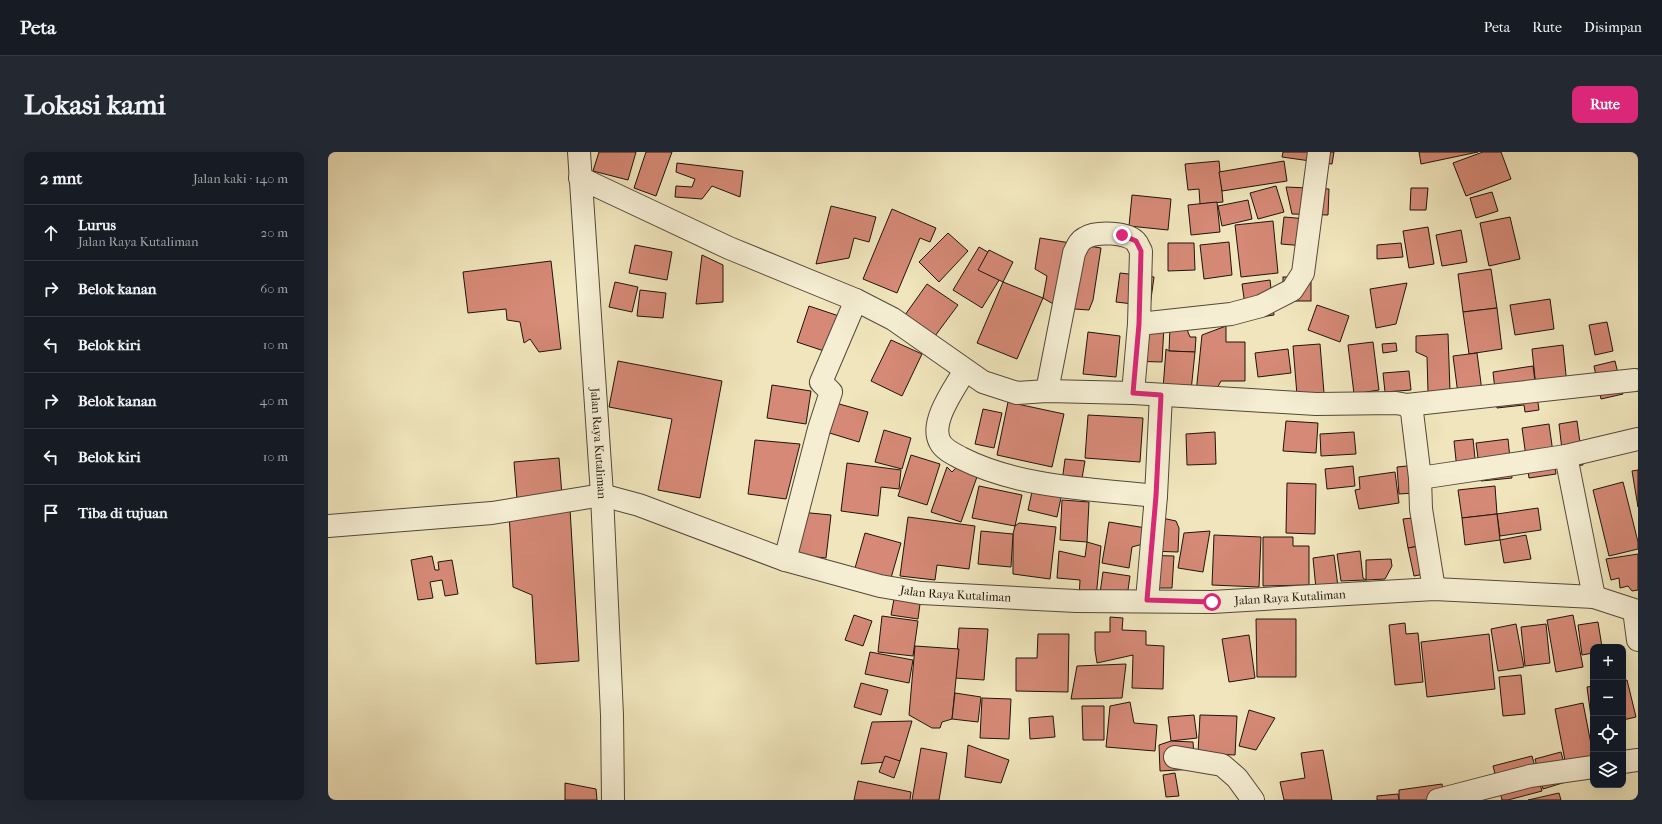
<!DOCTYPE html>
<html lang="id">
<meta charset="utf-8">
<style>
body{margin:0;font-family:"IM FELL French Canon",serif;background:#242831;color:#f1f3f6}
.controls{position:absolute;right:12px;bottom:12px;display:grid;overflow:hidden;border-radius:8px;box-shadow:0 4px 16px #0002}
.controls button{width:36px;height:36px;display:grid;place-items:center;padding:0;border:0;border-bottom:1px solid #363941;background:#171b24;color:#f1f3f6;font:20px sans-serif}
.stop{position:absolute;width:12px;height:12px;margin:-9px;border:3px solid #db2777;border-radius:50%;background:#fff}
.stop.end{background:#db2777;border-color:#fff;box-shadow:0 1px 4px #0008}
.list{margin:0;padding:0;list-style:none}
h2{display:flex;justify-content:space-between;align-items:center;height:52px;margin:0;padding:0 16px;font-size:17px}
h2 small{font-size:13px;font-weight:400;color:#9ea1a6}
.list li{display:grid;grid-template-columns:26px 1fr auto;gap:12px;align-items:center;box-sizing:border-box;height:56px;padding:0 16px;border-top:1px solid #363941}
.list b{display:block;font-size:15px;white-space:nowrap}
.list p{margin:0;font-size:13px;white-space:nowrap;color:#9ea1a6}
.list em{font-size:13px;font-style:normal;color:#9ea1a6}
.icon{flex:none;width:22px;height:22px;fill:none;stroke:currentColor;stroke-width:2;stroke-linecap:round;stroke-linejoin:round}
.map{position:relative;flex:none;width:1310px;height:648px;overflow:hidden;border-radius:8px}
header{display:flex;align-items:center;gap:24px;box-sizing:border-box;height:56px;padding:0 20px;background:#171b24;border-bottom:1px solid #363941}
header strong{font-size:19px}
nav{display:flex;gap:22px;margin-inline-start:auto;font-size:14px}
.intro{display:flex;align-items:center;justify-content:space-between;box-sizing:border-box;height:96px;padding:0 24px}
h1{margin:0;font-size:28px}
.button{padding:10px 18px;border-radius:8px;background:#db2777;color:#fff;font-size:14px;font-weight:700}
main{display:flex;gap:24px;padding:0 24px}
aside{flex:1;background:#171b24;border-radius:8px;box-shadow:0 4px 16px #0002}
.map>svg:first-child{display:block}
.building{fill:#d58976;stroke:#1f140d}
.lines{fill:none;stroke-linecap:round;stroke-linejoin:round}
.minor-casing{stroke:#534839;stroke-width:24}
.minor{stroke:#f5eed3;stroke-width:22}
.route{stroke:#db2777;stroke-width:5}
.labels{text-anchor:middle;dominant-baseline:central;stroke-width:3.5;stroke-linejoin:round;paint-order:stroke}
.street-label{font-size:12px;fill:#1f140d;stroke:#f5eed3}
</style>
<header>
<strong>Peta</strong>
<nav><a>Peta</a><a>Rute</a><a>Disimpan</a></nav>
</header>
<div class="intro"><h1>Lokasi kami</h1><a class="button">Rute</a></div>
<main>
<aside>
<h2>2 mnt<small>Jalan kaki · 140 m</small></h2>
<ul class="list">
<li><svg class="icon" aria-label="ahead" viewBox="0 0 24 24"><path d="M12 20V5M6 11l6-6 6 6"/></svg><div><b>Lurus</b><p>Jalan Raya Kutaliman</p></div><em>20 m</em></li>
<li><svg class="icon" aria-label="right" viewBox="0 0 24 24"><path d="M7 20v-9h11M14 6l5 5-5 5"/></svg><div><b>Belok kanan</b></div><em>60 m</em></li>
<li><svg class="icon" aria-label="left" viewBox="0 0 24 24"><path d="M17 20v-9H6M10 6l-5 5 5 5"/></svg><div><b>Belok kiri</b></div><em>10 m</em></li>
<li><svg class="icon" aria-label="right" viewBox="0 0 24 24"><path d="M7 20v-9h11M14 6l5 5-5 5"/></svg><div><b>Belok kanan</b></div><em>40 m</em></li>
<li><svg class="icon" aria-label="left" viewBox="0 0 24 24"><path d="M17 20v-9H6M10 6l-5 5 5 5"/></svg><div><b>Belok kiri</b></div><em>10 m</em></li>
<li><svg class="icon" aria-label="arrive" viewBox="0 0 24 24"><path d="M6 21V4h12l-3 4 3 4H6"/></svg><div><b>Tiba di tujuan</b></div></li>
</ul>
</aside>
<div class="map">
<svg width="1310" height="648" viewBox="0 0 1310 648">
<rect width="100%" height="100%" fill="#f0e5bc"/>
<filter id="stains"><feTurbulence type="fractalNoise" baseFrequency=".005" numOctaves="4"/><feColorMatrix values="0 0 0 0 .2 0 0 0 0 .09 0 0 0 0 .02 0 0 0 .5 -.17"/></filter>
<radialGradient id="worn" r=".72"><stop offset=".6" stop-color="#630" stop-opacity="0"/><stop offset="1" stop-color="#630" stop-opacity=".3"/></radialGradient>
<g class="building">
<path d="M 271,0 L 308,0 L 300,28 L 265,19 Z"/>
<path d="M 318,0 L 344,0 L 328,44 L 306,36 Z"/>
<path d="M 955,0 L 1006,0 L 1004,12 L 954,5 Z"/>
<path d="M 1091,0 L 1150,0 L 1093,12 Z"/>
<path d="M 1155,0 L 1173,0 L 1183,27 L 1138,44 L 1125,11 Z"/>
<path d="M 891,9 L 895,50 L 872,52 L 871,37 L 860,38 L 857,12 Z"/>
<path d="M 956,9 L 959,29 L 894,39 L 891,20 Z"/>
<path d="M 349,11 L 415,19 L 412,45 L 384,34 L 374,47 L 347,45 L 348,34 L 364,35 L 367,27 L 348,20 Z"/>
<path d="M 948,34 L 956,60 L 930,67 L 922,41 Z"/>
<path d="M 958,35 L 1001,37 L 1000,63 L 964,62 Z"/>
<path d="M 1083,36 L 1100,36 L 1098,58 L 1082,58 Z"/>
<path d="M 1164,40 L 1170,59 L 1148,66 L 1142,46 Z"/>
<path d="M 804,43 L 843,47 L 840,78 L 801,74 Z"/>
<path d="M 920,48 L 924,67 L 894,74 L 890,54 Z"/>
<path d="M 889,50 L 892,80 L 863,83 L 860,53 Z"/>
<path d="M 503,54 L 548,65 L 541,90 L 526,86 L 521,106 L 488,112 Z"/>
<path d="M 564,57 L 608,76 L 602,90 L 592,86 L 569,141 L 535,127 Z"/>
<path d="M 956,65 L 991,68 L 989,95 L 953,92 Z"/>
<path d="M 1182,65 L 1192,107 L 1161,114 L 1152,71 Z"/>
<path d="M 945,69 L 950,121 L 913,125 L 907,73 Z"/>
<path d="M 1100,75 L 1106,112 L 1081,116 L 1075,79 Z"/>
<path d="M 1133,78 L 1139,110 L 1114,114 L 1108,83 Z"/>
<path d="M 620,81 L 640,99 L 611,130 L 591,110 Z"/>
<path d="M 712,86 L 773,96 L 765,148 L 761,158 L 732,156 L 715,146 L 719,124 L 707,117 Z"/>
<path d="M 901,90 L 904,123 L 876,127 L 872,93 Z"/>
<path d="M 840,91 L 866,91 L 867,118 L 840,119 Z"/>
<path d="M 1073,91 L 1075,105 L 1049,107 L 1049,93 Z"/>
<path d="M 307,93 L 344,100 L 339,128 L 301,121 Z"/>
<path d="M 651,95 L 681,112 L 654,156 L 625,138 Z"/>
<path d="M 661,98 L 685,110 L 675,130 L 650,118 Z"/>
<path d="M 374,103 L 395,113 L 395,150 L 368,152 Z"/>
<path d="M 223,109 L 233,197 L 211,200 L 202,187 L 196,191 L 192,170 L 179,168 L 178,157 L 140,161 L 135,120 Z"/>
<path d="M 1163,117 L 1169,156 L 1135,160 L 1130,122 Z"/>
<path d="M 792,121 L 826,125 L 822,154 L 788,150 Z"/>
<rect x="955" y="125" width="28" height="24"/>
<path d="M 942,128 L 946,163 L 919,167 L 914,132 Z"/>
<path d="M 287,130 L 310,135 L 304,160 L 281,155 Z"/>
<path d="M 675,130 L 715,146 L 689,207 L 649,191 Z"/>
<path d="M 1079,131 L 1068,172 L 1048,176 L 1042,137 Z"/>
<path d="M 599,132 L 630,153 L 607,184 L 577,163 Z"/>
<path d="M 312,138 L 338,141 L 335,166 L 309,164 Z"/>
<path d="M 1222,147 L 1226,177 L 1187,183 L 1182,153 Z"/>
<path d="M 989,153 L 1021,164 L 1012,190 L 980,178 Z"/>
<path d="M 481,154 L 511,164 L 499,200 L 469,190 Z"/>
<path d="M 1169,156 L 1174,197 L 1141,202 L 1135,160 Z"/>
<path d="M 801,161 L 836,174 L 834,210 L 799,209 Z"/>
<path d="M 1279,170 L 1285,199 L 1267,203 L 1261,173 Z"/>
<path d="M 898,174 L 898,190 L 917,190 L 917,229 L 893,229 L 886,242 L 868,241 L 874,183 Z"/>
<path d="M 842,175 L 858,175 L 862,185 L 868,185 L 867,200 L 841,199 Z"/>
<path d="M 760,180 L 792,184 L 788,225 L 755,222 Z"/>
<path d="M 1120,182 L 1122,239 L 1100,240 L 1099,205 L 1088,200 L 1088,184 Z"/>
<path d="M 563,188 L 594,202 L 574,244 L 543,229 Z"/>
<path d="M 1045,190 L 1051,238 L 1026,242 L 1020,193 Z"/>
<path d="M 1068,191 L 1069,199 L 1055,201 L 1054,192 Z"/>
<path d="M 992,192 L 996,241 L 969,243 L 965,194 Z"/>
<path d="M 1235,193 L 1239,233 L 1208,236 L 1204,197 Z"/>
<path d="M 838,197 L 841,199 L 867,200 L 863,239 L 835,237 Z"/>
<path d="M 960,197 L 963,221 L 930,225 L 927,201 Z"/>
<path d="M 1149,201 L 1154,239 L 1130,242 L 1125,204 Z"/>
<path d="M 290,209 L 394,229 L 372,346 L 330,338 L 344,267 L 281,255 Z"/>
<path d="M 1287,209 L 1295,242 L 1273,247 L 1266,214 Z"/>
<path d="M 1205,214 L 1211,258 L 1197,260 L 1196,253 L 1169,256 L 1165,220 Z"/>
<path d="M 1081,219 L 1083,238 L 1057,240 L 1055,221 Z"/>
<path d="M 444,233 L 483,239 L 478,272 L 439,266 Z"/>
<path d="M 504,250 L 540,260 L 531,290 L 495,279 Z"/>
<path d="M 680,250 L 736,262 L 724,315 L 669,303 Z"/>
<path d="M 655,257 L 674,261 L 666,296 L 647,292 Z"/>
<path d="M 760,263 L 815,266 L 812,310 L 757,306 Z"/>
<path d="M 958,269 L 990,271 L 988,301 L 955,299 Z"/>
<path d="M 1249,269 L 1255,313 L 1236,315 L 1231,272 Z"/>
<path d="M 1221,272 L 1228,322 L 1201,326 L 1194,276 Z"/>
<path d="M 556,278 L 583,286 L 574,317 L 547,310 Z"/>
<path d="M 887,280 L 888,312 L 859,313 L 858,282 Z"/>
<path d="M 1026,280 L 1028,302 L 993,304 L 992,282 Z"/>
<path d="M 1145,287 L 1149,325 L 1130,327 L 1126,289 Z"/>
<path d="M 1180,287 L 1184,326 L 1153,329 L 1148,291 Z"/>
<path d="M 427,288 L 472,292 L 458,347 L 420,342 Z"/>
<path d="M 583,303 L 612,312 L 599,353 L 570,344 Z"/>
<path d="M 231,306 L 234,343 L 189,347 L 186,310 Z"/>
<path d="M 737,307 L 757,309 L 753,332 L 734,330 Z"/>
<path d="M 519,311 L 573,318 L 571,337 L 553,335 L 550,364 L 513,359 Z"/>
<path d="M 1099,312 L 1101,340 L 1071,342 L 1069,315 Z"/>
<path d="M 1025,314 L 1027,334 L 999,337 L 997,317 Z"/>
<path d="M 619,315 L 624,320 L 629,315 L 650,322 L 633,370 L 603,360 Z"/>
<path d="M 1310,318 L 1310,355 L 1304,319 Z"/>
<path d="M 1067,320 L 1071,351 L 1031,357 L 1027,338 L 1032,337 L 1031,325 Z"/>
<path d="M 1295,330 L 1310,390 L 1310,397 L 1281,404 L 1265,338 Z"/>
<path d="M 959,331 L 988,332 L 987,382 L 958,381 Z"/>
<path d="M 651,334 L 694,343 L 687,374 L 644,366 Z"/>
<path d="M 1167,334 L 1169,362 L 1134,366 L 1130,338 Z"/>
<path d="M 705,335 L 734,341 L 729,365 L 700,358 Z"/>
<path d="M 734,348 L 761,350 L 759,390 L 732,388 Z"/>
<path d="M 1210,356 L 1213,378 L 1172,384 L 1169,362 Z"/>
<path d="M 242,357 L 251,509 L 208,512 L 204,443 L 185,435 L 181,360 Z"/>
<path d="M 472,360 L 503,363 L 498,406 L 468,403 Z"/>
<path d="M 1169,362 L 1172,388 L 1137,393 L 1134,366 Z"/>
<path d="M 580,365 L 647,374 L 641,417 L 609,413 L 607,428 L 572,424 Z"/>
<path d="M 1093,365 L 1097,393 L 1080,396 L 1075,367 Z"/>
<path d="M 834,366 L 848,369 L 851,376 L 850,400 L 820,399 Z"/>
<path d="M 781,370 L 818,376 L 815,392 L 804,395 L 801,416 L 774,411 Z"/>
<path d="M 691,371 L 728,375 L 722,427 L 685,422 L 685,382 L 687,374 Z"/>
<path d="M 653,379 L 685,382 L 683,415 L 650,412 Z"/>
<path d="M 882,379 L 875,420 L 850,416 L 856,381 Z"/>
<path d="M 537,381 L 573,391 L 563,426 L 527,416 Z"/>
<path d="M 886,383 L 933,385 L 931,435 L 884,433 Z"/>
<path d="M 1198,383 L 1203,407 L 1176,411 L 1172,388 Z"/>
<path d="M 935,385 L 965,385 L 965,394 L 981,394 L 981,433 L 935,434 Z"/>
<path d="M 759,390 L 773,394 L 768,446 L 751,445 L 752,428 L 729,426 L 731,399 L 757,405 Z"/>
<path d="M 1108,391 L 1113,419 L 1086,424 L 1080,396 Z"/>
<path d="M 1032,399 L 1035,426 L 1038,428 L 1013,429 L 1009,402 Z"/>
<path d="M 1310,402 L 1310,438 L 1304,439 L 1300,434 L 1292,436 L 1291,426 L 1283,428 L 1278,407 Z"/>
<path d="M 812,403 L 846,404 L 844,436 L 811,436 Z"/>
<path d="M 1006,403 L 1010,435 L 988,437 L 985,406 Z"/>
<path d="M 104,404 L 107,418 L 111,418 L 110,410 L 124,408 L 130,442 L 117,444 L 114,428 L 102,430 L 105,446 L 90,448 L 83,408 Z"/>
<path d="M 1063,407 L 1064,414 L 1057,427 L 1038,428 L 1038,408 Z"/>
<path d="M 775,420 L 802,424 L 799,445 L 772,441 Z"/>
<path d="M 566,447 L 592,452 L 590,467 L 563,463 Z"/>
<path d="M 526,463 L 544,469 L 535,494 L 517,488 Z"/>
<path d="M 1245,463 L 1255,515 L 1228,520 L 1219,468 Z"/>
<path d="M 554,464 L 590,469 L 585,504 L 550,500 Z"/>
<path d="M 782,465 L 795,466 L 794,478 L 818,479 L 818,493 L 836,494 L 835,537 L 804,536 L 805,503 L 769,511 L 767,498 L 767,480 L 782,480 Z"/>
<path d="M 928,467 L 968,467 L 968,525 L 929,525 Z"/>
<path d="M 1270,470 L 1274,495 L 1265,495 L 1265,501 L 1254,503 L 1250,473 Z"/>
<path d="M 1077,471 L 1078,482 L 1090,481 L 1095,530 L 1067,533 L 1061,473 Z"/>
<path d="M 1188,472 L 1196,515 L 1170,519 L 1163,477 Z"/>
<path d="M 1218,472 L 1222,511 L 1197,514 L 1193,475 Z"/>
<path d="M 631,476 L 660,477 L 656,528 L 627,526 Z"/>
<path d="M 710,482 L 741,482 L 740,540 L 688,539 L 688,506 L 709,506 Z"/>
<path d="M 1161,482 L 1167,537 L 1099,545 L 1093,490 Z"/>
<path d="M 921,483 L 927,526 L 901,530 L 894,487 Z"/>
<path d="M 587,494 L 631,497 L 624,567 L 614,570 L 612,576 L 604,576 L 581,563 Z"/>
<path d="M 542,500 L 585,508 L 581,531 L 537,522 Z"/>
<path d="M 798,512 L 794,546 L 743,547 L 749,514 Z"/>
<path d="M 1193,523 L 1197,562 L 1175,564 L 1171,525 Z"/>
<path d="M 1299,528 L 1308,565 L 1295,568 L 1295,529 Z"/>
<path d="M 533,531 L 560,538 L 553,563 L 526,555 Z"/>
<path d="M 1265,534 L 1265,580 L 1259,535 Z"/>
<path d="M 627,541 L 653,545 L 650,570 L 624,567 Z"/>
<path d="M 654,546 L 683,547 L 681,587 L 652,586 Z"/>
<path d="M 802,550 L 806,571 L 829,573 L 827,599 L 778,595 L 782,554 Z"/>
<path d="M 1255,551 L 1265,602 L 1265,624 L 1241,629 L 1227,557 Z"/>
<path d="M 754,554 L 776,554 L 776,588 L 755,588 Z"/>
<path d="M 921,558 L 947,566 L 928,598 L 911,594 Z"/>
<path d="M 866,563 L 869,586 L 843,589 L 840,565 Z"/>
<path d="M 872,563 L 909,564 L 907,603 L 870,601 Z"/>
<path d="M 725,564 L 727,585 L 702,587 L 701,566 Z"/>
<path d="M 584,569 L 572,609 L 533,612 L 544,570 Z"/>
<path d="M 843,589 L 865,590 L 867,617 L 832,619 L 831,593 Z"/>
<path d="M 640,593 L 681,608 L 673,631 L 637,625 Z"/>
<path d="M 593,596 L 619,601 L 611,648 L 584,648 Z"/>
<path d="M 995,598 L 1004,648 L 956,648 L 952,630 L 977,626 L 973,601 Z"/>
<path d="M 1233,600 L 1241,629 L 1215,637 L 1207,607 Z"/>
<path d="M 557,604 L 572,609 L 566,626 L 551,620 Z"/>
<path d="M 1204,604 L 1214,639 L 1180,648 L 1174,648 L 1165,614 Z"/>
<path d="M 847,621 L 851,644 L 838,645 L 835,623 Z"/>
<path d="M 530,629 L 583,640 L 582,648 L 526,648 Z"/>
<path d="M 237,631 L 268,637 L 269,648 L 237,648 Z"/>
<path d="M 1114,632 L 1116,648 L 1071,648 L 1071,638 Z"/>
<path d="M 1231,641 L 1233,648 L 1200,648 Z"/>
<path d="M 1070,642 L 1071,648 L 1049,648 L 1049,644 Z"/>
</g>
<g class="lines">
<g class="minor-casing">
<g id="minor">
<path id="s1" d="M 251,0 L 274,343 L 284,563 L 285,648"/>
<path d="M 252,26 L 401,96 L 528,148 L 565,167 L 655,230 L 689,241 L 719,239 L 805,241 L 988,252 L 1068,251 L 1079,253 L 1084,260 L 1092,326 L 1093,357 L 1106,437"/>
<path d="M 811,172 L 903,162 L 933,154 L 964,138 L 975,121 L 991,0"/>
<path d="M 637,218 C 627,236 601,270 612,290 C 616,298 626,302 633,306 C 692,336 764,337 828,344"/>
<path d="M 719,239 L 746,101 C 749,95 751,89 757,86 C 768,79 800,80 808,90 C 810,92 811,96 813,99 L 811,172 L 805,241"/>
<path d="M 1079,253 L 1307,228"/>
<path d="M 1238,304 L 1266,445"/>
<path d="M 1092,326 L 1238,304 L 1310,287"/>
<path id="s2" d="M 0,374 L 164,361 L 274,343 L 311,353 L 457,408 L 552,434 L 593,441 L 748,449 L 884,450 L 1106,437 L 1266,445 L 1306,458 L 1310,488"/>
<path d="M 457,408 L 491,277 L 503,240 L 493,230 L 528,148"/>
<path d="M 819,448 L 828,344 L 833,243"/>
<path d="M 847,605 L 894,613 L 909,626 L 925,648"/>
<path d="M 1295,610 L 1310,608"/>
<path d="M 1110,648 L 1202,624 L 1265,615"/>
</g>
</g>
<use href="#minor" class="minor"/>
</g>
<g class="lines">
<path class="route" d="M 794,83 L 808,89 L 813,99 L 811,172 L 805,241 L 833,243 L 828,344 L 819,448 L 884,450"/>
</g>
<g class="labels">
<g class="street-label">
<text stroke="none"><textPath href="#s1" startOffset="292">Jalan Raya Kutaliman</textPath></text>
<text stroke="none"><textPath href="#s2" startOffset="645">Jalan Raya Kutaliman</textPath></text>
<text stroke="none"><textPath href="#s2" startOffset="980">Jalan Raya Kutaliman</textPath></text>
</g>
</g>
<rect width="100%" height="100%" filter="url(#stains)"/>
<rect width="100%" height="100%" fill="url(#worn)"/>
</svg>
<div class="controls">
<button>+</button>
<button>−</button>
<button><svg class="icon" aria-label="locate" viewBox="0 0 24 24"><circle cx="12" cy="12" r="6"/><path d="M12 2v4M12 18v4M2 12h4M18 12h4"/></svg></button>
<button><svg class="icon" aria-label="layers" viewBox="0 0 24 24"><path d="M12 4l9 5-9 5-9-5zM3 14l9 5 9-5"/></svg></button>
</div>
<div class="stop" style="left:884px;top:450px"></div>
<div class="stop end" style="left:794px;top:83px"></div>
</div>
</main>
